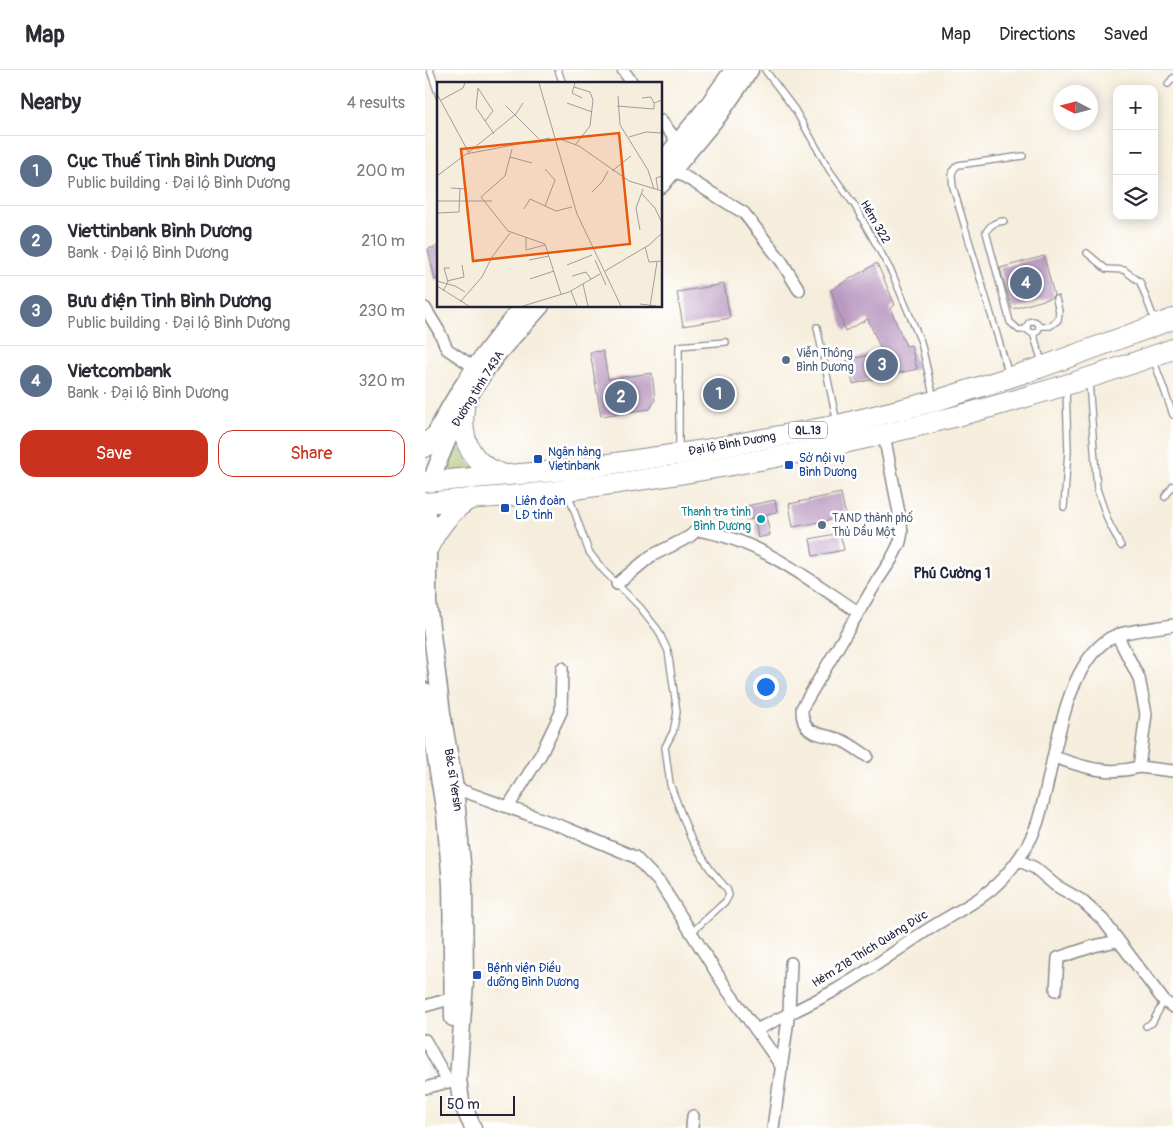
<!DOCTYPE html>
<meta charset="utf-8">
<style>
body{margin:0;font-family:Pangolin,sans-serif;background:#f7f7f7;color:#2b2b33}
.controls{position:absolute;right:15px;top:15px;display:grid;overflow:hidden;border-radius:10px;box-shadow:0 2px 12px #0003}
.controls button{width:45px;height:45px;display:grid;place-items:center;padding:0;border:0;border-bottom:1px solid #e1e1e2;background:#fff;color:#2b2b33;font:25px sans-serif}
.compass{position:absolute;left:628px;top:15px;width:45px;height:45px;border-radius:50%;background:#fff;box-shadow:0 2px 12px #0003;rotate:276deg}
.scale{position:absolute;left:15px;bottom:12px;width:75px;box-sizing:border-box;padding-left:5px;border:2px solid #22223b;border-top:0;font-size:14px;line-height:18px;white-space:nowrap;color:#22223b;-webkit-text-stroke:4px #fff;paint-order:stroke}
.you{position:absolute;left:340px;top:616px;width:18px;height:18px;margin:-12px;border:4px solid #fff;border-radius:50%;background:#1a73e8;box-shadow:0 0 0 8px #1a73e833}
.badge{display:grid;place-items:center;width:32px;height:32px;border-radius:50%;background:#c8321e;color:#fff;font-size:16px;font-weight:700}
.pin{position:absolute;translate:-50% -50%;border:2px solid #fff;box-shadow:0 1px 5px #0006}
.list{margin:0;padding:0;list-style:none}
h2{display:flex;justify-content:space-between;align-items:center;height:65px;margin:0;padding:0 20px;font-size:21px}
h2 small{font-size:16px;font-weight:400;color:#7c7c81}
.list li{display:grid;grid-template-columns:32px 1fr auto;gap:15px;align-items:center;box-sizing:border-box;height:70px;padding:0 20px;border-top:1px solid #e1e1e2}
.list b{display:block;font-size:19px;white-space:nowrap}
.list p{margin:0;font-size:16px;white-space:nowrap;color:#7c7c81}
.list em{font-size:16px;font-style:normal;color:#7c7c81}
.actions{display:flex;gap:10px;padding:15px 20px}
.actions a{flex:1;padding:11px 0;border:1px solid #c8321e;border-radius:15px;text-align:center;font-size:18px;color:#c8321e}
.actions .main{background:#c8321e;color:#fff}
.icon{flex:none;width:28px;height:28px;fill:none;stroke:currentColor;stroke-width:2;stroke-linecap:round;stroke-linejoin:round}
.map{position:relative;flex:none;width:748px;height:1058px;overflow:hidden}
header{display:flex;align-items:center;gap:30px;box-sizing:border-box;height:70px;padding:0 25px;background:#fff;border-bottom:1px solid #e1e1e2}
header strong{font-size:24px}
nav{display:flex;gap:28px;margin-inline-start:auto;font-size:18px}
main{display:flex}
aside{flex:1;background:#fff}
.map>svg:first-child{display:block}
.green{fill:#a6c067;stroke:#647151}
.building{fill:#ba99c1}
.lines{fill:none;stroke-linecap:round;stroke-linejoin:round}
.lane-casing{stroke:#8c888c;stroke-width:8}
.street-casing{stroke:#8c888c;stroke-width:14}
.secondary-casing{stroke:#8c888c;stroke-width:19}
.highway-casing{stroke:#8c888c;stroke-width:22}
.lane{stroke:#fff;stroke-width:5.5}
.street{stroke:#fff;stroke-width:11}
.secondary{stroke:#fff;stroke-width:16}
.highway{stroke:#fff;stroke-width:20}
.service-dot{fill:#5c6f8a;stroke:#fff;stroke-width:2}
.transit-dot{fill:#1a4fb4;stroke:#fff;stroke-width:2}
.culture-dot{fill:#0f9aa8;stroke:#fff;stroke-width:2}
.labels{text-anchor:middle;dominant-baseline:central;stroke-width:5;stroke-linejoin:round;paint-order:stroke}
.shield{fill:#fff;stroke:#646476;stroke-width:1}
.shield-label{font-size:11px;font-weight:bold;fill:#22223b}
.street-label{font-size:12px;fill:#22223b;stroke:#fff}
.service-label{font-size:12px;fill:#4e5e75;stroke:#fff;text-anchor:start}
.transit-label{font-size:12px;fill:#164399;stroke:#fff;text-anchor:start}
.culture-label{font-size:12px;fill:#0d838f;stroke:#fff;text-anchor:end}
.quarter-label{font-size:15px;font-weight:bold;fill:#22223b;stroke:#fff}
.inset-road{fill:none;stroke:#a19c9c;stroke-width:1}
.view{fill:#e8590c;fill-opacity:0.15;stroke:#e8590c;stroke-width:2.5}
.inset-edge{fill:none;stroke:#22223b;stroke-width:2.5}
</style>
<header>
<strong>Map</strong>
<nav><a>Map</a><a>Directions</a><a>Saved</a></nav>
</header>
<main>
<aside>
<h2>Nearby<small>4 results</small></h2>
<ul class="list">
<li><span class="badge" style="background:#5c6f8a">1</span><div><b>Cục Thuế Tỉnh Bình Dương</b><p>Public building · Đại lộ Bình Dương</p></div><em>200 m</em></li>
<li><span class="badge" style="background:#5c6f8a">2</span><div><b>Viettinbank Bình Dương</b><p>Bank · Đại lộ Bình Dương</p></div><em>210 m</em></li>
<li><span class="badge" style="background:#5c6f8a">3</span><div><b>Bưu điện Tỉnh Bình Dương</b><p>Public building · Đại lộ Bình Dương</p></div><em>230 m</em></li>
<li><span class="badge" style="background:#5c6f8a">4</span><div><b>Vietcombank</b><p>Bank · Đại lộ Bình Dương</p></div><em>320 m</em></li>
</ul>
<div class="actions"><a class="main">Save</a><a>Share</a></div>
</aside>
<div class="map">
<svg width="748" height="1058" viewBox="0 0 748 1058">
<rect width="100%" height="100%" fill="#fff"/>
<filter id="ink" filterUnits="userSpaceOnUse"><feTurbulence type="fractalNoise" baseFrequency=".02" numOctaves="2"/><feDisplacementMap in="SourceGraphic" scale="10" xChannelSelector="R" yChannelSelector="G"/><feConvolveMatrix kernelMatrix="1 2 1 2 8 2 1 2 1" color-interpolation-filters="sRGB"/></filter>
<filter id="wash" filterUnits="userSpaceOnUse"><feTurbulence type="fractalNoise" baseFrequency=".0096" numOctaves="4" result="noise"/><feDisplacementMap in="SourceGraphic" scale="20" xChannelSelector="R" yChannelSelector="G"/><feGaussianBlur stdDeviation="1.12" result="paint"/><feColorMatrix in="noise" values="0 0 0 0 0 0 0 0 0 0 0 0 0 0 0 0 0 1.4 0 .05"/><feComposite in="paint" operator="in"/></filter>
<g filter="url(#wash)">
<rect width="100%" height="100%" fill="#f6eedd"/>
<path class="green" d="M 31,374 L 50,401 L 19,405 Z"/>
<g id="blocks">
<g class="building">
<path d="M 14,176 L 14,209 L 10,210 L 3,179 Z"/>
<path d="M 619,186 L 629,225 L 626,228 L 587,239 L 575,198 Z"/>
<path d="M 452,193 L 470,235 L 465,238 L 481,276 L 486,275 L 492,299 L 428,314 L 422,290 L 457,282 L 443,249 L 420,261 L 406,220 Z"/>
<path d="M 299,214 L 305,248 L 258,256 L 252,222 Z"/>
<path d="M 178,281 L 183,309 L 227,303 L 230,330 L 225,339 L 176,346 L 165,282 Z"/>
<path d="M 416,423 L 421,447 L 368,457 L 364,434 Z"/>
<path d="M 350,430 L 352,442 L 341,444 L 345,465 L 333,468 L 330,448 L 324,450 L 321,436 Z"/>
<path d="M 415,463 L 419,480 L 388,486 L 385,469 Z"/>
</g>
</g>
</g>
<g filter="url(#ink)">
<use href="#blocks" fill-opacity="0" stroke="#8c888c" stroke-width="1"/>
<g class="lines">
<g class="lane-casing">
<g id="lane">
<path d="M 5,0 L 14,26"/>
<path d="M 133,0 L 138,14"/>
<path d="M 340,0 L 370,40 L 405,101 L 430,136 L 467,203 L 496,272 L 509,329"/>
<path d="M 743,14 L 748,8"/>
<path d="M 579,151 C 570,152 566,154 561,162 L 585,252 L 594,260 L 602,259"/>
<path d="M 662,183 L 681,199 L 699,200 L 715,212 L 730,251"/>
<circle cx="608" cy="257" r="6"/>
<path d="M 614,256 L 625,256 L 633,250 L 634,241 L 631,229"/>
<path d="M 392,257 L 412,353"/>
<path d="M 608,263 L 617,292"/>
<path d="M 728,288 L 748,345"/>
<path d="M 584,305 L 528,117 C 527,107 525,101 533,95 L 598,86"/>
<path d="M 664,312 L 672,419 L 683,451 L 696,476"/>
<path d="M 254,379 L 254,276 L 301,272"/>
<path d="M 143,424 L 164,482 L 179,501 L 215,537 L 233,560 L 243,581 L 252,642 L 248,662 L 240,677 L 245,714 L 266,769 L 285,799 L 302,819 L 304,825 L 301,831 L 267,862"/>
<path d="M 740,427 L 748,416"/>
<path d="M 639,437 L 643,381 L 641,319"/>
<path d="M 721,956 L 727,953 L 739,931"/>
</g>
</g>
<g class="street-casing">
<g id="street">
<path d="M 198,0 L 208,14"/>
<path d="M 236,51 L 253,72"/>
<path d="M 249,100 L 319,143 L 357,192 L 374,220"/>
<path d="M 0,238 L 14,261 L 22,279 L 49,297"/>
<path d="M 192,514 L 226,486 L 264,467 L 272,460 C 333,469 383,509 433,542"/>
<path d="M 442,686 C 434,681 427,675 418,671 C 399,662 376,669 377,638 L 452,511 L 466,490 L 475,472 L 477,462 L 475,448 L 459,365"/>
<path d="M 629,687 C 659,697 682,706 714,697 L 721,644 L 714,608 L 692,565"/>
<path d="M 714,697 L 748,701"/>
<path d="M 30,718 L 141,758 L 210,787 L 235,813 L 303,921 L 331,960 C 357,947 383,935 409,921 C 443,902 474,878 507,857 C 532,841 558,830 578,808 C 592,793 605,774 612,754 C 630,700 635,599 685,568 C 696,561 733,558 748,555"/>
<path d="M 83,737 L 116,684 L 136,642 L 137,598"/>
<path d="M 593,790 L 610,798 L 630,815 L 656,830 L 678,850 L 739,931 L 748,937"/>
<path d="M 631,920 L 633,888 L 669,876 L 692,871"/>
<path d="M 0,936 L 28,928"/>
<path d="M 331,960 L 357,997"/>
<path d="M 0,970 L 23,1012"/>
<path d="M 0,1018 L 30,1010"/>
<path d="M 267,1058 L 268,1046"/>
<path d="M 348,1058 L 364,942 L 366,893"/>
</g>
</g>
<g class="secondary-casing">
<g id="secondary">
<path d="M 236,93 L 283,35 L 308,0"/>
<path d="M 236,115 L 294,45 L 325,0"/>
<path d="M 4,377 C 29,323 59,281 98,236"/>
<path d="M 6,411 C 22,368 43,321 72,285 C 86,268 102,252 116,236"/>
<path d="M 3,432 L 3,533 L 17,643 L 30,718 L 39,814 L 40,912 L 33,1009 L 36,1031 L 48,1058"/>
<path d="M 0,621 L 20,744 L 26,814 L 28,948"/>
</g>
</g>
<g class="highway-casing">
<g id="highway">
<path d="M 39,338 C 35,370 46,396 80,405"/>
<path d="M 0,377 L 9,367"/>
<path d="M 0,412 L 143,400 L 280,380 L 413,355 L 510,331 L 614,298 L 748,249"/>
<path d="M 0,433 C 47,428 95,426 142,420 C 348,394 553,350 748,279"/>
<path d="M 3,478 C 13,457 26,439 47,428"/>
</g>
</g>
<use href="#lane" class="lane"/>
<use href="#street" class="street"/>
<use href="#secondary" class="secondary"/>
<use href="#highway" class="highway"/>
</g>
</g>
<g class="service-dot">
<circle cx="361" cy="290" r="5"/>
<circle cx="397" cy="455" r="5"/>
</g>
<g class="transit-dot">
<rect x="108" y="384" width="10" height="10" rx="2.5"/>
<rect x="359" y="390" width="10" height="10" rx="2.5"/>
<rect x="75" y="433" width="10" height="10" rx="2.5"/>
<rect x="47" y="900" width="10" height="10" rx="2.5"/>
</g>
<circle class="culture-dot" cx="336" cy="449" r="5"/>
<g class="labels">
<rect class="shield" x="364" y="351.5" width="38" height="17" rx="4"/>
<g class="shield-label">
<text x="383" y="360">QL.13</text>
</g>
<g class="street-label">
<text transform="translate(450 152) rotate(60)">Hẻm 322</text>
<text transform="translate(53 319) rotate(-58)">Đường tỉnh 743A</text>
<text transform="translate(307 374) rotate(-10)">Đại lộ Bình Dương</text>
<text transform="translate(28 710) rotate(81)">Bác sĩ Yersin</text>
<text transform="translate(445 879) rotate(-32)">Hẻm 218 Thích Quảng Đức</text>
</g>
<g class="service-label">
<text x="371" y="283">Viễn Thông<tspan x="371" dy="14">Bình Dương</tspan></text>
<text x="407" y="448">TAND thành phố<tspan x="407" dy="14">Thủ Dầu Một</tspan></text>
</g>
<g class="transit-label">
<text x="123" y="382">Ngân hàng<tspan x="123" dy="14">Vietinbank</tspan></text>
<text x="374" y="388">Sở nội vụ<tspan x="374" dy="14">Bình Dương</tspan></text>
<text x="90" y="431">Liên đoàn<tspan x="90" dy="14">LĐ tỉnh</tspan></text>
<text x="62" y="898">Bệnh viện Điều<tspan x="62" dy="14">dưỡng Bình Dương</tspan></text>
</g>
<g class="culture-label">
<text x="326" y="442">Thanh tra tỉnh<tspan x="326" dy="14">Bình Dương</tspan></text>
</g>
<g class="quarter-label">
<text x="527" y="503">Phú Cường 1</text>
</g>
</g>
<g transform="translate(12 12)">
<rect width="225" height="225" fill="#f6eedd"/>
<path class="inset-road" d="M 102,1 L 140,132 L 184,224M 138,1 L 135,11 L 145,16M 137,5 L 153,10 L 156,18 L 153,44 L 138,63M 0,12 L 32,71M 181,14 L 183,43 L 211,88 L 217,107M 205,16 L 214,15 L 217,21M 4,18 L 26,6 L 28,1M 130,21 L 155,30M 69,24 L 102,57M 180,24 L 217,27 L 217,21 L 225,18M 48,39 L 56,29 L 41,6 L 39,26 L 40,27 L 57,52M 192,55 L 209,50 L 225,51M 120,56 L 142,64 L 192,99 L 225,109M 75,67 L 68,94 L 44,115 L 71,149 L 108,162 L 124,212M 32,70 L 79,32 L 86,21M 73,75 L 95,81M 175,89 L 194,74M 0,94 L 29,72 L 113,56M 14,106 L 30,107M 221,108 L 219,96 L 225,94M 155,110 L 165,100 L 171,89M 205,112 L 218,126 L 225,141M 0,119 L 55,119M 108,124 L 118,98 L 108,87M 87,127 L 93,117 L 119,129 L 135,125M 0,131 L 22,130 L 23,107M 203,148 L 199,126 L 206,107M 89,155 L 89,168 L 108,163M 208,165 L 212,180 L 225,179M 92,178 L 112,174M 158,178 L 169,203M 130,183 L 155,173M 168,189 L 212,163 L 225,151M 135,194 L 149,190 L 154,197M 93,197 L 117,189M 0,199 L 18,204 L 28,210M 10,199 L 27,195 L 25,183M 146,202 L 151,224M 0,204 L 32,224M 6,209 L 11,200 L 7,186 L 13,186M 134,209 L 140,224M 23,220 L 45,195 L 55,175 L 73,151M 203,222 L 219,224M 86,224 L 132,210 L 163,192M 213,224 L 220,180"/>
<path class="view" d="M 182,51 L 193,162 L 36,179 L 24,67 Z"/>
<rect width="225" height="225" class="inset-edge"/>
</g>
</svg>
<div class="controls">
<button>+</button>
<button>−</button>
<button><svg class="icon" aria-label="layers" viewBox="0 0 24 24"><path d="M12 4l9 5-9 5-9-5zM3 14l9 5 9-5"/></svg></button>
</div>
<svg class="compass" viewBox="-18 -18 36 36"><path d="M0-13l5 13h-10z" fill="#e53935"/><path d="M0 13l5-13h-10z" fill="#7c7c81"/></svg>
<div class="scale">50 m</div>
<div class="you"></div>
<div class="pin badge" style="left:294px;top:324px;background:#5c6f8a">1</div>
<div class="pin badge" style="left:196px;top:327px;background:#5c6f8a">2</div>
<div class="pin badge" style="left:457px;top:295px;background:#5c6f8a">3</div>
<div class="pin badge" style="left:601px;top:213px;background:#5c6f8a">4</div>
</div>
</main>
